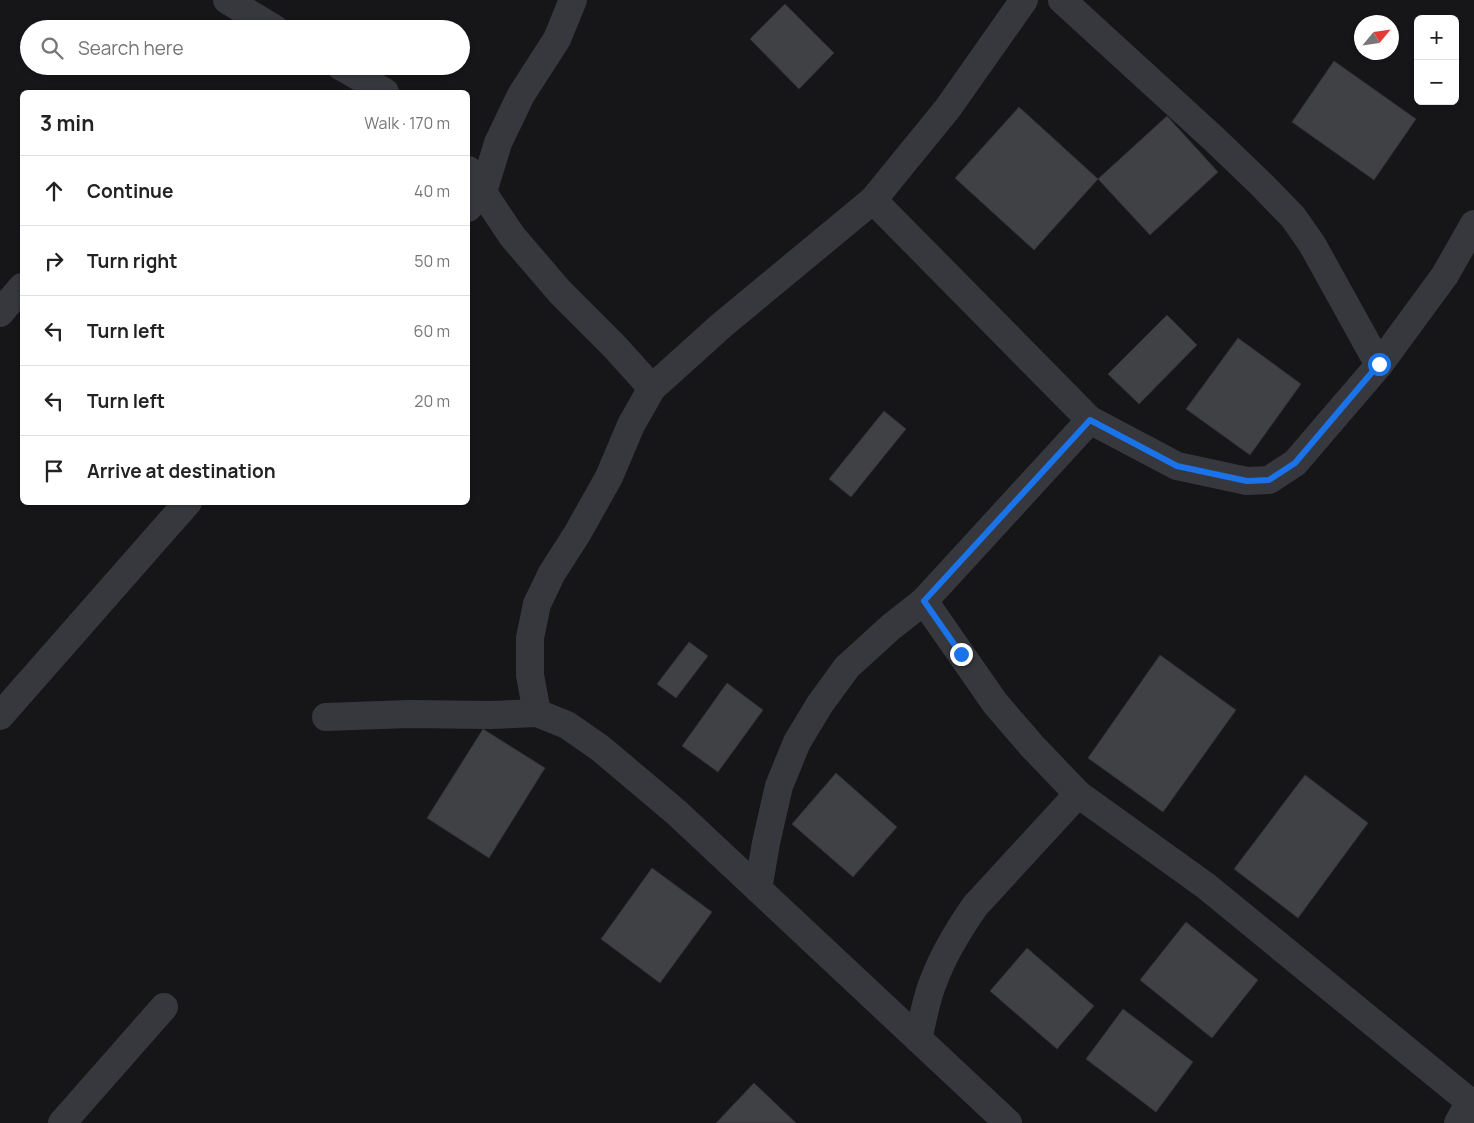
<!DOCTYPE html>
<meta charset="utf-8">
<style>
body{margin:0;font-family:Manrope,sans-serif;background:#f2f2f2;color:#222}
.controls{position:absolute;right:15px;top:15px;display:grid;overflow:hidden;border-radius:8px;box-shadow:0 1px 4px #0004}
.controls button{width:45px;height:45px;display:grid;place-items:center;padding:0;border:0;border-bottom:1px solid #e0e0e0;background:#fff;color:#222;font:25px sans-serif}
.compass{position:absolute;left:1354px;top:15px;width:45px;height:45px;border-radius:50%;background:#fff;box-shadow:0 1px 4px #0004;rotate:61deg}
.stop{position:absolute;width:15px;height:15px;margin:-11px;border:4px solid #1a73e8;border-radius:50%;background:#fff}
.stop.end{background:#1a73e8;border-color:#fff;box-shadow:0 1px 5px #0008}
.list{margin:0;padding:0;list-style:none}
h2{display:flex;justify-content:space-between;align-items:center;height:65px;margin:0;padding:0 20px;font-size:21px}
h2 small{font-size:16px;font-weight:400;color:#767676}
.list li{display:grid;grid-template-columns:32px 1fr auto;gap:15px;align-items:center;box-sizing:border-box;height:70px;padding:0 20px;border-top:1px solid #e0e0e0}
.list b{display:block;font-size:19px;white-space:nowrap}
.list em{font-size:16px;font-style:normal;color:#767676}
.icon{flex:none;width:28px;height:28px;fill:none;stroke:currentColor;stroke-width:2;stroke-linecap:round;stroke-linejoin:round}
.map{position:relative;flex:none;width:1474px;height:1123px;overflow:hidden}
.search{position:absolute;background:#fff;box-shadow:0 1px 4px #0004;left:20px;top:20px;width:450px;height:55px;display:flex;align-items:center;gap:12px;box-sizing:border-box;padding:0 18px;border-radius:28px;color:#767676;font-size:19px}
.panel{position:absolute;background:#fff;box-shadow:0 1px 4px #0004;left:20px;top:90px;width:450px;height:415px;border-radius:8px}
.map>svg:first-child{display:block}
.building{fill:#404145;stroke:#303034}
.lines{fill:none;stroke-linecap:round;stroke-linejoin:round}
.minor{stroke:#37383d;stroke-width:28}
.route{stroke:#1a73e8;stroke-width:6}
</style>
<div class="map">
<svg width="1474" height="1123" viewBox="0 0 1474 1123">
<rect width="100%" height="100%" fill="#161618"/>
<g class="building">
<path d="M 785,4 L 834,53 L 799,89 L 750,39 Z"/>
<path d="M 1334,61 L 1416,119 L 1374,180 L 1292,122 Z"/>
<path d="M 1019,107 L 1098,179 L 1034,250 L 955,178 Z"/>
<path d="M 1167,116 L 1218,172 L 1150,235 L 1098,179 Z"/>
<path d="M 1167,315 L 1197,345 L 1139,404 L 1108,374 Z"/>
<path d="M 1238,338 L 1301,384 L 1250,455 L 1186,409 Z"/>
<path d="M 884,411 L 906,429 L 851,497 L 829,479 Z"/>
<path d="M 689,642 L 708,656 L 676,698 L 657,684 Z"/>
<path d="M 1160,655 L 1236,710 L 1163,812 L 1088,758 Z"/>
<path d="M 727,683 L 763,710 L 718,772 L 682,746 Z"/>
<path d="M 483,729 L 545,768 L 489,858 L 427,818 Z"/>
<path d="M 836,773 L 897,827 L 853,877 L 792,824 Z"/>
<path d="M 1305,775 L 1368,823 L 1298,918 L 1234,869 Z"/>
<path d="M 652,868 L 712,912 L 660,983 L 601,939 Z"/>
<path d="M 1186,922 L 1258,980 L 1212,1038 L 1140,980 Z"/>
<path d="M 1027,948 L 1094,1006 L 1057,1049 L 990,991 Z"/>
<path d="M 1123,1009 L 1193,1062 L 1156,1112 L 1086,1059 Z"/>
<path d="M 754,1083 L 796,1123 L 716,1123 Z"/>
</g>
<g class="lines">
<g class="minor">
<path d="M 227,0 L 275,29"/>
<path d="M 1024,0 L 948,108 L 873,200 L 1090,420 L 1177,466 L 1247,481 L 1269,480 L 1295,463 L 1379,365 L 1445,275 L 1474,224"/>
<path d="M 1062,0 L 1213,138 L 1262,185 L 1293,217 L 1312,244 L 1379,365"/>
<path d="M 340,66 L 385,92"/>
<path d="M 468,170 L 512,236 L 560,292 L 614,346 L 652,388 L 722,325 L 873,200"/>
<path d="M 468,208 L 483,192 L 498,143 L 521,95 L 557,39 L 573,0"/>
<path d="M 0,313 L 22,287"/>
<path d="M 924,601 L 995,703 L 1032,746 L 1078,794 L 1206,886 L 1470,1102 L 1458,1123"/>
<path d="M 537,713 L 530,675 L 530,638 L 537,604 L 552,573 L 577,534 L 609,477 L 631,425 L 652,388"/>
<path d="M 0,716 L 188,502"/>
<path d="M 326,717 L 409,714 L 490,715 L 537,713 L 567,725 L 600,748 L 676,812 L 1008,1123"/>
<path d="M 758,889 L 766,843 L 779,786 L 797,742 L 820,704 L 847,667 L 891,627 L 924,601 L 1090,420"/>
<path d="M 918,1039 C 923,1020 926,998 934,980 C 944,953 959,929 975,906 L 1078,794"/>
<path d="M 62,1123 L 164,1007"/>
</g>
</g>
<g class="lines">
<path class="route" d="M 961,654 L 924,601 L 1090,420 L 1177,466 L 1247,481 L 1269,480 L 1295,463 L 1379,364"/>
</g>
</svg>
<div class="controls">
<button>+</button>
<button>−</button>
</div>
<svg class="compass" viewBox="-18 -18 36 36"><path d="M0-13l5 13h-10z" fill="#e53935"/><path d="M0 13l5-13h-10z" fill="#767676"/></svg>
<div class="stop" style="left:1379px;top:364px"></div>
<div class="stop end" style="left:961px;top:654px"></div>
<div class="search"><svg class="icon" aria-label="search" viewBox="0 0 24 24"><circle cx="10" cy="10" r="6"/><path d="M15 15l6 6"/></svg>Search here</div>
<section class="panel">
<h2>3 min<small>Walk · 170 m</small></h2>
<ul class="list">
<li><svg class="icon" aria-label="ahead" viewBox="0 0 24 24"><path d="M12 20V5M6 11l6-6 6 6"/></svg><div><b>Continue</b></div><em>40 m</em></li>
<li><svg class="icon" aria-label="right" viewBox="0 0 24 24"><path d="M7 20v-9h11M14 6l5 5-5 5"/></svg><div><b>Turn right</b></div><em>50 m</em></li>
<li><svg class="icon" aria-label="left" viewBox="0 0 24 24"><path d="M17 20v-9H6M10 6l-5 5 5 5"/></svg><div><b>Turn left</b></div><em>60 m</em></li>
<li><svg class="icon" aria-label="left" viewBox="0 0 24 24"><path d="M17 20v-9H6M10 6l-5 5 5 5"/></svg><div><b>Turn left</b></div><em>20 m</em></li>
<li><svg class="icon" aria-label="arrive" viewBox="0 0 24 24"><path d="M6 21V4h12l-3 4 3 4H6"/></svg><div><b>Arrive at destination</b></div></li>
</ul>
</section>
</div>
